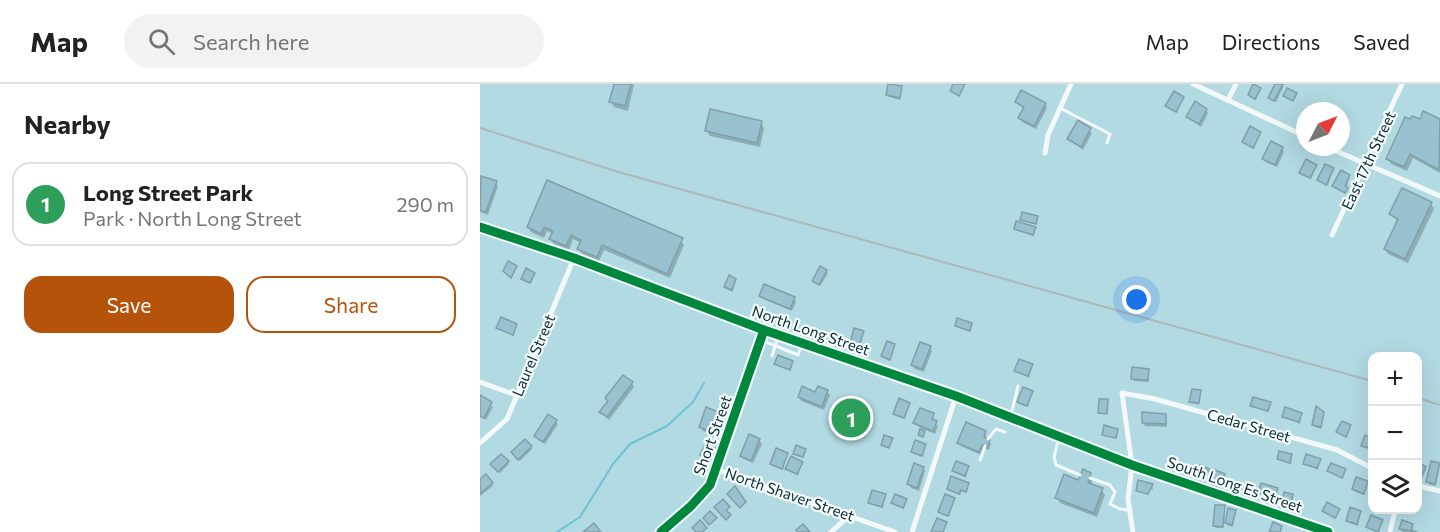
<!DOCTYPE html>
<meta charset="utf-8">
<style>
body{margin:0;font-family:Commissioner,sans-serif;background:#f2f2f2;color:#222}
.controls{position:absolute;right:18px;bottom:18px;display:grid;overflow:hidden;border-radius:12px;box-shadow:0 6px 24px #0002}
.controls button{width:54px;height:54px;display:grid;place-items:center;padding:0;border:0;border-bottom:2px solid #e0e0e0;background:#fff;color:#222;font:30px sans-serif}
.compass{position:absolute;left:816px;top:18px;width:54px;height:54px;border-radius:50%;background:#fff;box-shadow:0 6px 24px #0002;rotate:48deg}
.you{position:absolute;left:657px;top:216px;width:21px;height:21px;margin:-15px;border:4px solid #fff;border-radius:50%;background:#1a73e8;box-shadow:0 0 0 9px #1a73e833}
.badge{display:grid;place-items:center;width:39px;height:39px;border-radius:50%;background:#b45309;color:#fff;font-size:20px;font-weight:700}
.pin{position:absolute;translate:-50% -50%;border:3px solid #fff;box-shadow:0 2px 6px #0006}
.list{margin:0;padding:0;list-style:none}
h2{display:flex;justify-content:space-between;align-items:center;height:78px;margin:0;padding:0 24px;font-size:26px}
h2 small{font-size:20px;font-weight:400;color:#767676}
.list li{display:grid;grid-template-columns:39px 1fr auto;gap:18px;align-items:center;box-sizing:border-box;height:84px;margin:0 12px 12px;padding:0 12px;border:2px solid #e0e0e0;border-radius:18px}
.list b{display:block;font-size:22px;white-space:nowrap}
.list p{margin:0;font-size:20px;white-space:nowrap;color:#767676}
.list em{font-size:20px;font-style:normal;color:#767676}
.actions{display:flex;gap:12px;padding:18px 24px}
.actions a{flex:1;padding:14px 0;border:2px solid #b45309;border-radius:18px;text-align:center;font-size:21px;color:#b45309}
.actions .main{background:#b45309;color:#fff}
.icon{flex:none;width:33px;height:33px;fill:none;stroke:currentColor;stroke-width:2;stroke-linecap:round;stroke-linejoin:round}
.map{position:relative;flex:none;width:960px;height:448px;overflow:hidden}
header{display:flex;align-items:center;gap:36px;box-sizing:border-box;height:84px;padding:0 30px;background:#fff;border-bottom:2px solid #e0e0e0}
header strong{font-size:28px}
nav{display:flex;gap:33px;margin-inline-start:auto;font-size:21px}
.search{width:420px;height:54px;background:#f2f2f2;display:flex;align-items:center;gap:15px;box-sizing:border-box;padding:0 21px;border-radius:33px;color:#767676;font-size:22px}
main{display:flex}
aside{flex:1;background:#fff}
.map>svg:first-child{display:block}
.shadow{fill:#0003}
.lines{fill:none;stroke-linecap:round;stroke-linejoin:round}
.stream{stroke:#6bc4d6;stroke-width:2}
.building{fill:#99c2d0;stroke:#819fa8;stroke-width:1.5}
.lane{stroke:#f3f9fb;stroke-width:3}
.street{stroke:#f3f9fb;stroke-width:5}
.secondary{stroke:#f3f9fb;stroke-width:8}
.rail{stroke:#adb7b8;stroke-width:2}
.cycleway-casing{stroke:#f5fcfd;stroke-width:13}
.cycleway{stroke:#00873e;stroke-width:9}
.labels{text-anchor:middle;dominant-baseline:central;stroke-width:4.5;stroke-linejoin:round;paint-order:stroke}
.street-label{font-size:15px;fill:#0c2b31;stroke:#f5fcfd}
</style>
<header>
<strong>Map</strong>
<div class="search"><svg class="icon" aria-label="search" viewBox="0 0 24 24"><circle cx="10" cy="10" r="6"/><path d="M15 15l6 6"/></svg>Search here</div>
<nav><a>Map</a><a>Directions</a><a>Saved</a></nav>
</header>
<main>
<aside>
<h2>Nearby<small></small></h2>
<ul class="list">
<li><span class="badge" style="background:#2e9e5b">1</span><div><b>Long Street Park</b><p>Park · North Long Street</p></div><em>290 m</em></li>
</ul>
<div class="actions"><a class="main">Save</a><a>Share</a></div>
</aside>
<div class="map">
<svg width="960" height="448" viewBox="0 0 960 448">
<rect width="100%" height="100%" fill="#b2dae3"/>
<g class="shadow">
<path d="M 135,0 L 154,0 L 148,27 L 134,23 L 131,18 Z"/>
<path d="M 797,0 L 804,2 L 796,18 L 790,14 Z"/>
<path d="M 421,3 L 420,16 L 409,13 L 407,11 Z"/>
<path d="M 780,5 L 776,16 L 770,13 L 769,11 Z"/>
<path d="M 703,14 L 697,29 L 688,24 L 687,22 Z"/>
<path d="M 536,18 L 565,20 L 567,24 L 556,45 L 542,38 L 539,34 L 544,25 Z"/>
<path d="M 726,26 L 728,29 L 721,43 L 708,33 Z"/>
<path d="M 944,29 L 960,36 L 960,89 L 933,74 L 927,87 L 911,80 L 908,74 L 940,37 Z"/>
<path d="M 281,38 L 284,44 L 280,63 L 230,52 L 227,47 Z"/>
<path d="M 598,38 L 612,49 L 603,66 L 589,55 Z"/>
<path d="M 780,49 L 774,65 L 765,60 L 764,58 Z"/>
<path d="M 802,64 L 804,68 L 797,83 L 786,78 L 784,75 Z"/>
<path d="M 836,82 L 831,95 L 822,91 L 821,89 Z"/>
<path d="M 853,85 L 848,102 L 840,98 L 839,96 Z"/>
<path d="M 869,92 L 866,110 L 855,104 L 854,102 Z"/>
<path d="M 2,94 L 16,99 L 18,102 L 8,131 L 0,128 Z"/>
<path d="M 68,98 L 201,156 L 204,161 L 190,194 L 124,166 L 119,177 L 102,170 L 99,165 L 101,159 L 93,155 L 89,166 L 74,160 L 71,155 L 73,150 L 67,147 L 64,154 L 51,148 L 48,143 Z"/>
<path d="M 951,119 L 954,125 L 928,179 L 908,170 L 905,165 L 918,138 L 911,130 Z"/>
<path d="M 555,144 L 554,152 L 536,145 Z"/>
<path d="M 340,184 L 348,189 L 340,202 L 333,197 Z"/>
<path d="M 54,190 L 51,200 L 43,195 Z"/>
<path d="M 255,196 L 253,208 L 246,205 L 245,203 Z"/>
<path d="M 280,211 L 314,214 L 316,218 L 312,227 L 283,215 Z"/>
<path d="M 36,241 L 34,252 L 18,244 Z"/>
<path d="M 383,249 L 380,264 L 372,261 L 371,259 Z"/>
<path d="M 414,262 L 410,277 L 404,274 L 403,272 Z"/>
<path d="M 450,263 L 452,267 L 444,288 L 435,285 L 433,281 Z"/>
<path d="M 552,282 L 549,294 L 536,287 Z"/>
<path d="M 668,286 L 669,298 L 654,297 L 653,295 Z"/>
<path d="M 152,299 L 154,303 L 129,336 L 121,328 Z"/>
<path d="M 347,307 L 350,311 L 344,326 L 321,317 L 319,313 Z"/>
<path d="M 552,308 L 548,323 L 540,320 L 539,318 Z"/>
<path d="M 720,308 L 719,321 L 712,319 L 711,317 Z"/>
<path d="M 0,313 L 13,323 L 6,336 L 0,333 Z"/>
<path d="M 790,319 L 789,328 L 772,322 Z"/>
<path d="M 429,320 L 425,335 L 416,332 L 414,329 Z"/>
<path d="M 237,329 L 240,332 L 233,350 L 223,347 L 221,343 Z"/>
<path d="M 843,329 L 841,345 L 835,343 L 833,341 Z"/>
<path d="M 453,330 L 454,338 L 458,342 L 455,350 L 443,345 L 443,352 L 439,350 L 442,345 L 434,339 Z"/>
<path d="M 821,330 L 820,340 L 804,332 Z"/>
<path d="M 685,331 L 687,343 L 665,342 L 663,338 Z"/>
<path d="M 75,337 L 78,340 L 65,360 L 58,356 L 56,352 Z"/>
<path d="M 870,343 L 867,354 L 858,348 Z"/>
<path d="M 637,346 L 637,355 L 623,350 Z"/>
<path d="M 505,348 L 506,355 L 511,360 L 509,366 L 504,364 L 501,371 L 481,362 L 479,359 Z"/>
<path d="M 279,356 L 282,360 L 273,379 L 264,375 L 262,372 Z"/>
<path d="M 445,361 L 443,373 L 434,370 L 433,368 Z"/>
<path d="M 51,363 L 52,365 L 40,377 L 34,370 Z"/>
<path d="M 234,366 L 231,376 L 222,371 Z"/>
<path d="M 307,370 L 303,386 L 293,382 L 292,380 Z"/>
<path d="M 812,371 L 811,380 L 799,375 Z"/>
<path d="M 840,376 L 838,386 L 825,380 Z"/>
<path d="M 28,378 L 29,380 L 20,389 L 13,383 Z"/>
<path d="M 322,379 L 318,392 L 307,385 Z"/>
<path d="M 938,380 L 946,386 L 941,397 L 938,395 Z"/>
<path d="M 959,381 L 956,402 L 949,400 L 948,398 Z"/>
<path d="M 488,383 L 486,394 L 474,387 Z"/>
<path d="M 443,384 L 445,387 L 439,407 L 431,404 L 429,400 Z"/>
<path d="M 728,386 L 725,399 L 719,396 L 717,394 Z"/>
<path d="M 865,386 L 863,395 L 849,387 Z"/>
<path d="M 610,390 L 613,395 L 611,401 L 622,406 L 625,411 L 617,433 L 580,419 L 577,414 Z"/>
<path d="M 744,391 L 740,404 L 733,401 L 732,399 Z"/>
<path d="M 5,392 L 13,402 L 0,412 L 0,397 Z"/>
<path d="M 887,399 L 884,411 L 874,407 L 873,405 Z"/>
<path d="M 488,400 L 487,409 L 482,407 L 480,411 L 468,405 Z"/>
<path d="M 672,401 L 673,406 L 670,405 L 668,411 L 658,407 Z"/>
<path d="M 797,405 L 796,415 L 780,408 Z"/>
<path d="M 812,411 L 811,425 L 804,424 L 802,422 Z"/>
<path d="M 405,412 L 403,424 L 390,419 Z"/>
<path d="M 474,415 L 469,433 L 461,430 L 460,428 Z"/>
<path d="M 426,416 L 424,425 L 412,419 Z"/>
<path d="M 744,423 L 743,444 L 736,444 L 735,442 Z"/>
<path d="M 859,426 L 856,435 L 844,427 Z"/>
<path d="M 755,427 L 753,443 L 747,441 L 746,439 Z"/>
<path d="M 880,429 L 878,442 L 869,439 L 867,436 Z"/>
<path d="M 902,437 L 899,448 L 888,443 Z"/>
<path d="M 932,441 L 933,448 L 922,448 L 920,445 Z"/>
</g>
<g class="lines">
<path class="stream" d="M 77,448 L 100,433 L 133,380 L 150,360 L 187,342 L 213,318 L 224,299"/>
</g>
<g class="building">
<path d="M 134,0 L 151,0 L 145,22 L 129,18 Z"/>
<path d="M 408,0 L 422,2 L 420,14 L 406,11 Z"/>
<path d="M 473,0 L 485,0 L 479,12 L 470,7 Z"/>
<path d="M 773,0 L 781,4 L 775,15 L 768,11 Z"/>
<path d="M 795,0 L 803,0 L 794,17 L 788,14 Z"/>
<path d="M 807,4 L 817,9 L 813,17 L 803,12 Z"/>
<path d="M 541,6 L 566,19 L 554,42 L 538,34 L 544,23 L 535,18 Z"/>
<path d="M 694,7 L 704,13 L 696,28 L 685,22 Z"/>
<path d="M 715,17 L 727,25 L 719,40 L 706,33 Z"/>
<path d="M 230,25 L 282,37 L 277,59 L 225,47 Z"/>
<path d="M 943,27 L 960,35 L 959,86 L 930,70 L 924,83 L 906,75 L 925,33 L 930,35 L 932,32 L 940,35 Z"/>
<path d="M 598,36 L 611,44 L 601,63 L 587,55 Z"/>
<path d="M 770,42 L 781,48 L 773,64 L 762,58 Z"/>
<path d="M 791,57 L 803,63 L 795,81 L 782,75 Z"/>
<path d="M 826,75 L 837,81 L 830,94 L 819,89 Z"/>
<path d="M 845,80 L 854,84 L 846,101 L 837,96 Z"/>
<path d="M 861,86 L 870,91 L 865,102 L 868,104 L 865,109 L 852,102 Z"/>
<path d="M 1,92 L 17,97 L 6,128 L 0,126 Z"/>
<path d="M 67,96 L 203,154 L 187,190 L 122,161 L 117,173 L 97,165 L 101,156 L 91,151 L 86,162 L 69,155 L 73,147 L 64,143 L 61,150 L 47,143 Z"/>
<path d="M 922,104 L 952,118 L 925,175 L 904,165 L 918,135 L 909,130 Z"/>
<path d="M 542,128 L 558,132 L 556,140 L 540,136 Z"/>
<path d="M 536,137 L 556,143 L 553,151 L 534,145 Z"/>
<path d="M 28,177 L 37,182 L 31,194 L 23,187 Z"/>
<path d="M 340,182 L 347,186 L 339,201 L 332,197 Z"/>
<path d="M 46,184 L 55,189 L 50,199 L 41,195 Z"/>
<path d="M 249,191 L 256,195 L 252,206 L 244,203 Z"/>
<path d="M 284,200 L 315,213 L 310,225 L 279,212 Z"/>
<path d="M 21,233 L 37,240 L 33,251 L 16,244 Z"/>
<path d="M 477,234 L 492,239 L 490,247 L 475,242 Z"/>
<path d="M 374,244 L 384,247 L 379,262 L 370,259 Z"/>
<path d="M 407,257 L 415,260 L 410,276 L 401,272 Z"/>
<path d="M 440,258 L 451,262 L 442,285 L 431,281 Z"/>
<path d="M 298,271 L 313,277 L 310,286 L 294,280 Z"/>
<path d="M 539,275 L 553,280 L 548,292 L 534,287 Z"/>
<path d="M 652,283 L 669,285 L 668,296 L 651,295 Z"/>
<path d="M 143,291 L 153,298 L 127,333 L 119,328 L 128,317 L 125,314 Z"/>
<path d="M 322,302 L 335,308 L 338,302 L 348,306 L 342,323 L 318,313 Z"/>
<path d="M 543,303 L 553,307 L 547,322 L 537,318 Z"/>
<path d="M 712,305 L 721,306 L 719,319 L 709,318 Z"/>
<path d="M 0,311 L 12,318 L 4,334 L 0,332 Z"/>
<path d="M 773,313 L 791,318 L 788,327 L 770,322 Z"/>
<path d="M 419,314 L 430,319 L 424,334 L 413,330 Z"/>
<path d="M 619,315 L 628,315 L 627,330 L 618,329 Z"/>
<path d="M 836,322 L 844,328 L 841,343 L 832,341 Z"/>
<path d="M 226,323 L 238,328 L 231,348 L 219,343 Z"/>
<path d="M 805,323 L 822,329 L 819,338 L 802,333 Z"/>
<path d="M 440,324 L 454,329 L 452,335 L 457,337 L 453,347 L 433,339 Z"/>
<path d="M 662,328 L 686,330 L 686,340 L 662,339 Z"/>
<path d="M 68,330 L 77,336 L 63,358 L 54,352 Z"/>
<path d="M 862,337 L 871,341 L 866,353 L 856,348 Z"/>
<path d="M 486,338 L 506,347 L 504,353 L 510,356 L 507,363 L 502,361 L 499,368 L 477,359 Z"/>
<path d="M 624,341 L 638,345 L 636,354 L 622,351 Z"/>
<path d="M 440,345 L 445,347 L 443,353 L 438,351 Z"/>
<path d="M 269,350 L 280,355 L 271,377 L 260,372 Z"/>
<path d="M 404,351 L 413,354 L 409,364 L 401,361 Z"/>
<path d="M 885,351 L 892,354 L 892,365 L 881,362 Z"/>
<path d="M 45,355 L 52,362 L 38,376 L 31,368 Z"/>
<path d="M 435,356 L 446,360 L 442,372 L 431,368 Z"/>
<path d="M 316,361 L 326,365 L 323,373 L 313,370 Z"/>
<path d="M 224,362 L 235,364 L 230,375 L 220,371 Z"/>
<path d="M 296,364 L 308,369 L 302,385 L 290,380 Z"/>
<path d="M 799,367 L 812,370 L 810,379 L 797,375 Z"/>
<path d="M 21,370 L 29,377 L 18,388 L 10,380 Z"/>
<path d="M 826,370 L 841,375 L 837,384 L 823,380 Z"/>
<path d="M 311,372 L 323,378 L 317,390 L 305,385 Z"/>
<path d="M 476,377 L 489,382 L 485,392 L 472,387 Z"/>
<path d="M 951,377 L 960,379 L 955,400 L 946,398 Z"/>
<path d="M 938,378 L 946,383 L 939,395 L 938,394 Z"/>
<path d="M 434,379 L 444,383 L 437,404 L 427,400 Z"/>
<path d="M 851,379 L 866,385 L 862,394 L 847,387 Z"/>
<path d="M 720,381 L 729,385 L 724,397 L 716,394 Z"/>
<path d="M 603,385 L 611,389 L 608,399 L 623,404 L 614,429 L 575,414 L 584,390 L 598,396 Z"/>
<path d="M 735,386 L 745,390 L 739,403 L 730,399 Z"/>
<path d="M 6,390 L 13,399 L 0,410 L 0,395 Z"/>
<path d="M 471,392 L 489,399 L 486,408 L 481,406 L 479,410 L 467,405 Z"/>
<path d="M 876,393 L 888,397 L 884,410 L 872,405 Z"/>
<path d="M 658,396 L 673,400 L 668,410 L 656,407 Z"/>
<path d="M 781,399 L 798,404 L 795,414 L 778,409 Z"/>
<path d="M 255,402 L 266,418 L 260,424 L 247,410 Z"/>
<path d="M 392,406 L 406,410 L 402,423 L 388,419 Z"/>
<path d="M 804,408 L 813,410 L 810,424 L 801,422 Z"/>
<path d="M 415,410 L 427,415 L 423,424 L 411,419 Z"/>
<path d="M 465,410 L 475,414 L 468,432 L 458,428 Z"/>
<path d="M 243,415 L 250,423 L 246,426 L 251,431 L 246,436 L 234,423 Z"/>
<path d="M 847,418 L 860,425 L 855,434 L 842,427 Z"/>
<path d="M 735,421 L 745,421 L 743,443 L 733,442 Z"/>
<path d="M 870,423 L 881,427 L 877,440 L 866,437 Z"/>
<path d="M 748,424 L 756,426 L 752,441 L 745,439 Z"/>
<path d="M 230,427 L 237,434 L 229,441 L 223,434 Z"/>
<path d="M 891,431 L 903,436 L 898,448 L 886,443 Z"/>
<path d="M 457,434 L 467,438 L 463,448 L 451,448 Z"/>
<path d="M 220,436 L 227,444 L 222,448 L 216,448 L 212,444 Z"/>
<path d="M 922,436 L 933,440 L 931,446 L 937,448 L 919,445 Z"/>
<path d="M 793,438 L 802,442 L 800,448 L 789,448 Z"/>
<path d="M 114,439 L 121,448 L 103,448 Z"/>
<path d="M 323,440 L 330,448 L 317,448 L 316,446 Z"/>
</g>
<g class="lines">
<g class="lane">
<path d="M 580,24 L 630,50 L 627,59"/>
<path d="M 281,256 L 318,271 L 322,259"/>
<path d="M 292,272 L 298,253"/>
<path d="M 531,331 L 538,302"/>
<path d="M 579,353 L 574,373 L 576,381 L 600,391"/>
<path d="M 508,355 L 516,345 L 525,348"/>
<path d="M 500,376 L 505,362"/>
<path d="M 610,394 L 630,401 L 635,408 L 630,420 L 640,425 L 650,426"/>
</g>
<g class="street">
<path d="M 713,0 L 825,52"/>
<path d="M 748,16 L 756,0"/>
<path d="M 847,63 L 960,112"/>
<path d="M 565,69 L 568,51 L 591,0"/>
<path d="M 852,151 L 922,0"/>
<path d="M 0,298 L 36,311"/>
<path d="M 0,359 L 27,335 L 94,174"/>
<path d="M 238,386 L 415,448"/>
<path d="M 938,402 L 960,407"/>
<path d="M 181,448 L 211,422 L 230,401 L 284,246"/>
<path d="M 351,448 L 371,430"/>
<path d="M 432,448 L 476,312"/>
<path d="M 653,448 L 648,415 L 652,381 L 642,309 L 675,315 L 857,366 L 892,384"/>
<path d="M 910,448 L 915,426"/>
</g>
<path class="secondary" d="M 0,143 L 94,174 L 284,246 L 476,312 L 652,381 L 848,448"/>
<g class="rail">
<path d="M 0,44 L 142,89 L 892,297"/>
<path d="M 938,314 L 960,321"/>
</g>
<g class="cycleway-casing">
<g id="cycleway">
<path d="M 0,143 L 94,174 L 284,246 L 476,312 L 652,381 L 848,448"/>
<path d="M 181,448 L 211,422 L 230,401 L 284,246"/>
</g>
</g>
<use href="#cycleway" class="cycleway"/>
</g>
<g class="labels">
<g class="street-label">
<text transform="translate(888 76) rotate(-65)">East 17th Street</text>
<text transform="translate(331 246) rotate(19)">North Long Street</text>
<text transform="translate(53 271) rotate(-67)">Laurel Street</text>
<text transform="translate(769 341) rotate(16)">Cedar Street</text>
<text transform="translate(232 351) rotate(-70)">Short Street</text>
<text transform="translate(755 400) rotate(19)">South Long Es Street</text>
<text transform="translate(310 410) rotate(19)">North Shaver Street</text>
</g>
</g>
</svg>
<div class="controls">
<button>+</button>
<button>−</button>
<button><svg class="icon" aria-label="layers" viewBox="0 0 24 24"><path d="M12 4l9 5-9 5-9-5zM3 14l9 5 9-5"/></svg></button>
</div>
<svg class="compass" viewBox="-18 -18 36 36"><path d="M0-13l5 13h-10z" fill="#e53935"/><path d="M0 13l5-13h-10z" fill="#767676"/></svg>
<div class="you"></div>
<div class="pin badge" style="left:371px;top:334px;background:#2e9e5b">1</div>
</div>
</main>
